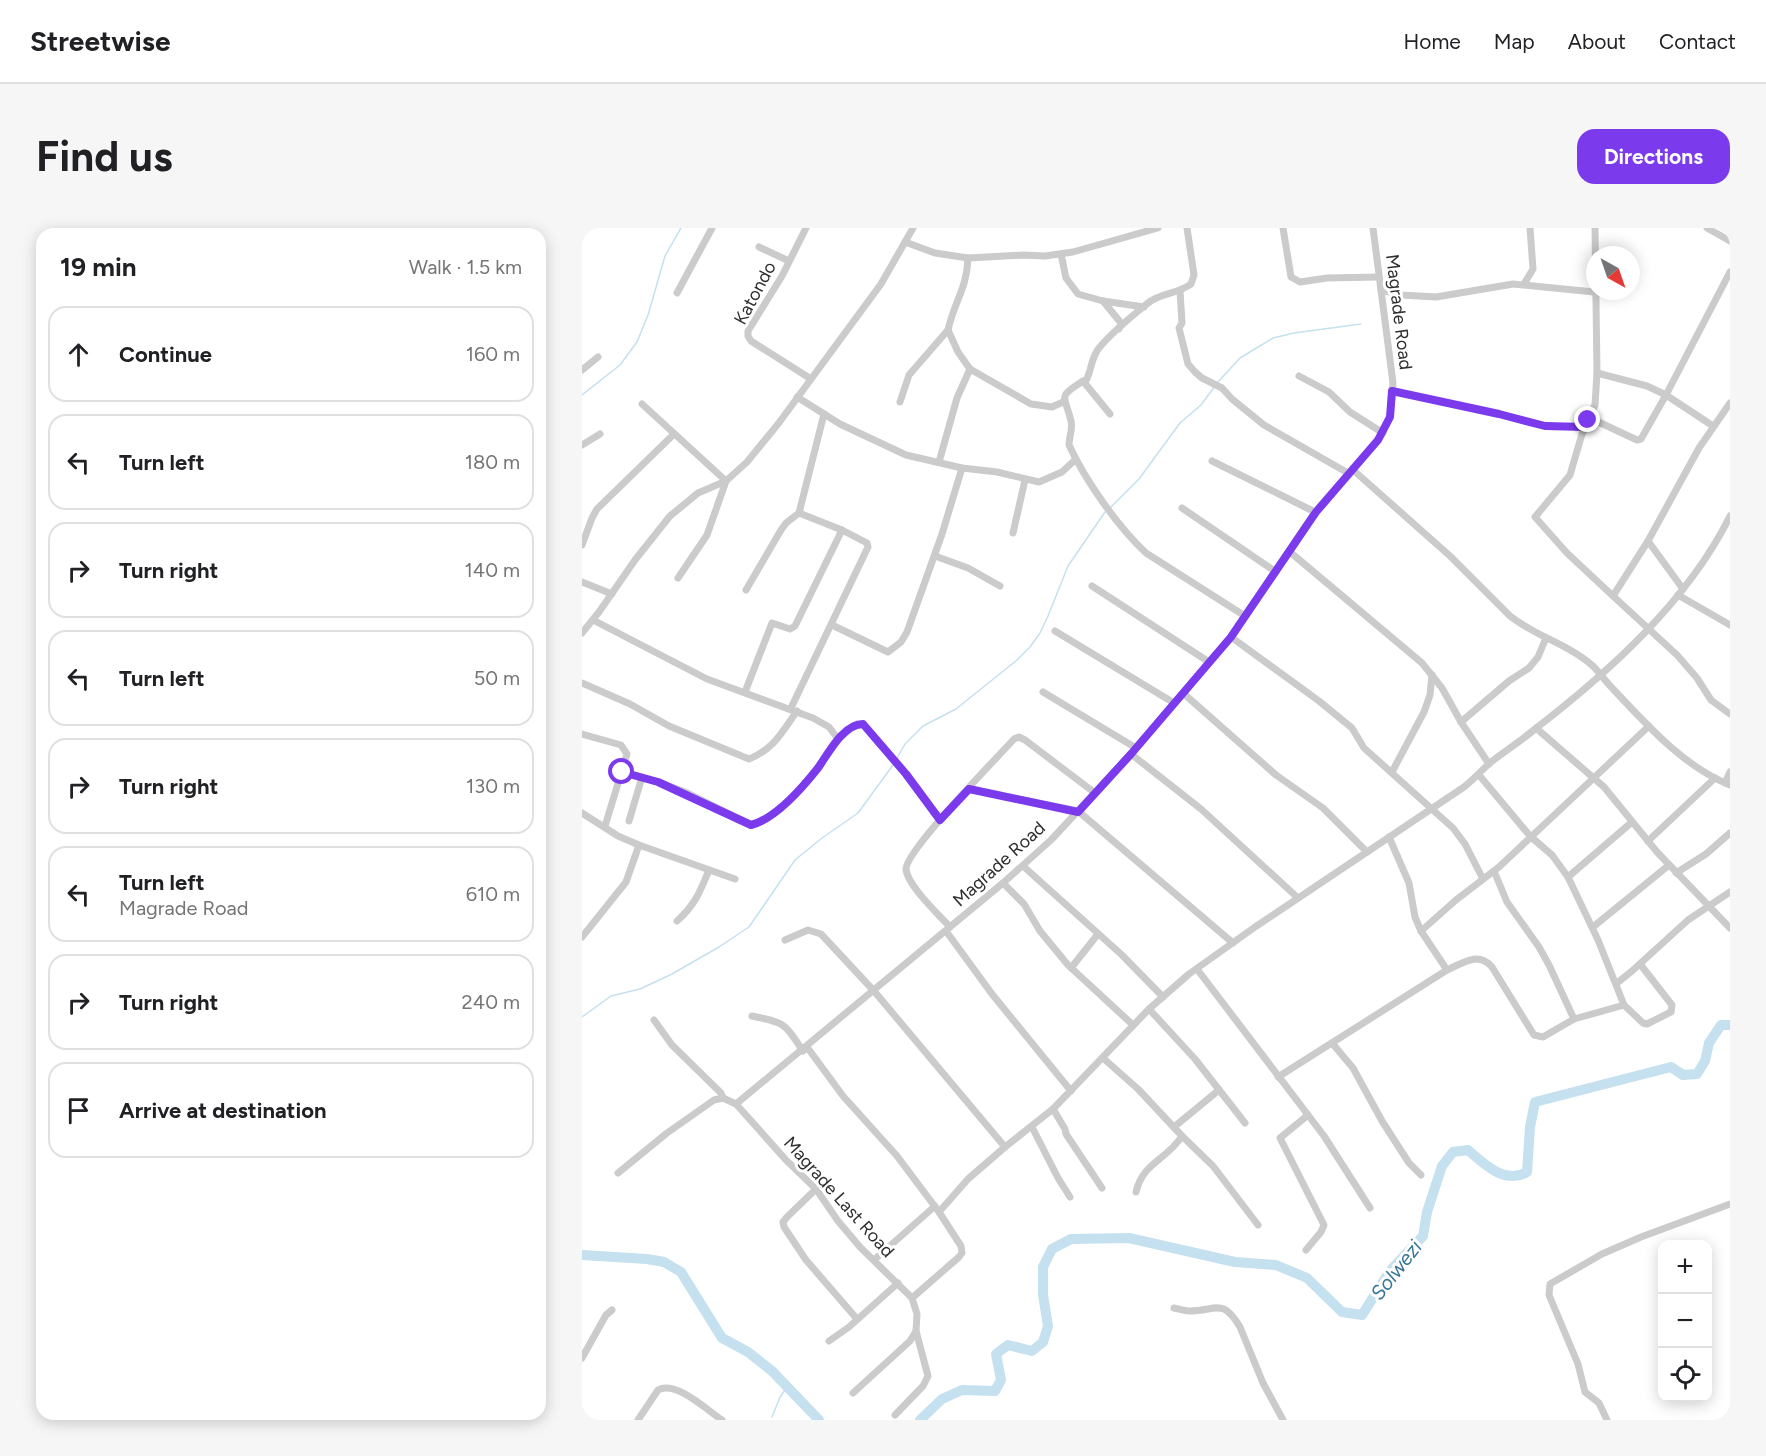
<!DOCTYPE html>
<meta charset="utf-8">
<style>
body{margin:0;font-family:Figtree,sans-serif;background:#f6f6f6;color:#202124}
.controls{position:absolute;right:18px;bottom:18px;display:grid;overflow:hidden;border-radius:12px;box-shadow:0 3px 15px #0003}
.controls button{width:54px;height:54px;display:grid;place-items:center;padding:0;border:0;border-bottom:2px solid #e0e0e0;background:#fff;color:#202124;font:30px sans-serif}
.compass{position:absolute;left:1004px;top:18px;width:54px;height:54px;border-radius:50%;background:#fff;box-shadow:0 3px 15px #0003;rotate:140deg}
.stop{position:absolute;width:18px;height:18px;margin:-14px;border:4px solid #7c3aed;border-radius:50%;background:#fff}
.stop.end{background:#7c3aed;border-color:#fff;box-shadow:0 2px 6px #0008}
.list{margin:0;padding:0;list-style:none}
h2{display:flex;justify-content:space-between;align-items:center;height:78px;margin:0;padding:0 24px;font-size:26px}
h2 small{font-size:20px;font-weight:400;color:#757577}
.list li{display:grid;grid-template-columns:39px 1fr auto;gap:18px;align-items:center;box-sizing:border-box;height:96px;margin:0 12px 12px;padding:0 12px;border:2px solid #e0e0e0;border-radius:18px}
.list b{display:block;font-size:22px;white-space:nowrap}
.list p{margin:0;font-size:20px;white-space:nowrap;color:#757577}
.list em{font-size:20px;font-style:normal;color:#757577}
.icon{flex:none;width:33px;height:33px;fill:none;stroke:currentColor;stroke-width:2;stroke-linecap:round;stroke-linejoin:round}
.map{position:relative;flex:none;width:1148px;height:1192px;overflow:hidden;border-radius:18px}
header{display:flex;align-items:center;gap:36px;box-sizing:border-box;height:84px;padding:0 30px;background:#fff;border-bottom:2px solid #e0e0e0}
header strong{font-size:28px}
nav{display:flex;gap:33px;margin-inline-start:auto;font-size:21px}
.intro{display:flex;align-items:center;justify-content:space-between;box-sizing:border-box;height:144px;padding:0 36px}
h1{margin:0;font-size:42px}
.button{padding:15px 27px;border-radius:18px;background:#7c3aed;color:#fff;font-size:21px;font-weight:700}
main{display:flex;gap:36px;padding:0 36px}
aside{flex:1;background:#fff;border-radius:18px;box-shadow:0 3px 15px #0003}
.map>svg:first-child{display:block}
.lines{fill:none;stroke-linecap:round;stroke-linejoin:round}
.stream{stroke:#c5e0ee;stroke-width:1.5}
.river{stroke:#c5e0ee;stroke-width:10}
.minor{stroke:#cbcbcb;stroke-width:7}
.route{stroke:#7c3aed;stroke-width:8}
.labels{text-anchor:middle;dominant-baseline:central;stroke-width:6;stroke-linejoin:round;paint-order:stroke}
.street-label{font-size:18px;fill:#2e2e2e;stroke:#fff}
.water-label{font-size:20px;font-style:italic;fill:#377595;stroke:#fff}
</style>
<header>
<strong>Streetwise</strong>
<nav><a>Home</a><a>Map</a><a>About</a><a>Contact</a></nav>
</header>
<div class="intro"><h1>Find us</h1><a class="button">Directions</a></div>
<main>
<aside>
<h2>19 min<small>Walk · 1.5 km</small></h2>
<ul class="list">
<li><svg class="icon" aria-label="ahead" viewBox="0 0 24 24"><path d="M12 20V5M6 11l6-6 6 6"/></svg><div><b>Continue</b></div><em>160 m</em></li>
<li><svg class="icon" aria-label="left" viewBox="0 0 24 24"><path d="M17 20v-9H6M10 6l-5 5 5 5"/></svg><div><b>Turn left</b></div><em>180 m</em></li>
<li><svg class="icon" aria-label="right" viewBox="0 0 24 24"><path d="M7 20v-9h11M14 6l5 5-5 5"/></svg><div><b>Turn right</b></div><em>140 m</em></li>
<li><svg class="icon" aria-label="left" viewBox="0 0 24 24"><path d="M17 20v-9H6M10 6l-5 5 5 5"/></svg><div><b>Turn left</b></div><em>50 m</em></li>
<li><svg class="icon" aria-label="right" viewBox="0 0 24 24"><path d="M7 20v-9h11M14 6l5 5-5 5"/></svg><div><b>Turn right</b></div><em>130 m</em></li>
<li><svg class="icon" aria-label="left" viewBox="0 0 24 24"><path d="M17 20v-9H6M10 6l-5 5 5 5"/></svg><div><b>Turn left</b><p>Magrade Road</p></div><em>610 m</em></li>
<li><svg class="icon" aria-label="right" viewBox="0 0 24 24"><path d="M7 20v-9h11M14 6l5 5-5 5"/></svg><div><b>Turn right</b></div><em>240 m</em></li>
<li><svg class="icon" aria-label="arrive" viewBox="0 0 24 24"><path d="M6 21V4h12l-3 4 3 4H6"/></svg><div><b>Arrive at destination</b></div></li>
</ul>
</aside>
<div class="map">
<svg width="1148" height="1192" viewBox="0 0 1148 1192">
<rect width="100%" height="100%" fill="#fff"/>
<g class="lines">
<g class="stream">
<path d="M 636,154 L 658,130 L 691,110 L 712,105 L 779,96"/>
<path d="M 0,167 L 38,137 L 55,114 L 66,87 L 83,28 L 99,0"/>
<path d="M 529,279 L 557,251 L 598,195 L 619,177 L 633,158"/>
<path d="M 315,530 L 323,516 L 341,498 L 374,481 L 435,432 L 448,419 L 458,405 L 466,388 L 486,338 L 523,284"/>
<path d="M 0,789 L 29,768 L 58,761 L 90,746 L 137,719 L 167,699 L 213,632 L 240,610 L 276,585 L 311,537"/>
<path d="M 1147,797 L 1148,795"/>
<path d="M 190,1189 L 198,1169 L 205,1159"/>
</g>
<g class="river">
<path d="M 0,1027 L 65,1031 L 82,1034 L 99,1044 L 140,1110 L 166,1124 L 190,1143 L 237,1192"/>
<path d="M 338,1192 L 360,1171 L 380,1162 L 413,1163 L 419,1152 L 414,1126 L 426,1117 L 450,1123 L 461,1114 L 466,1098 L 461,1067 L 461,1039 L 470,1021 L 489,1011 L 547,1010 L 653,1034 L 694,1037 L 725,1050 L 760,1084 L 780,1087 L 808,1043 L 841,1008 L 845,984 L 860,938 L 871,924 L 886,922 C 902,936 923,957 945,944 L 948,899 L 953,874 L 1089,839 L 1101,847 L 1115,846 L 1123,833 L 1127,815 L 1139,797 L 1148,797"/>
</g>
<g class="minor">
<path d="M 224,0 L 200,48 L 166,103 L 166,108 L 169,113 L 229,151"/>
<path d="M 701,0 L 709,49 L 718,54 L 745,50 L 796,49"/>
<path d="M 1013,0 L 1015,145 L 1013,177 L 1000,206 L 988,247 L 953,289 L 985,325 L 1031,368 L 1066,313 L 1117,220 L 1148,175"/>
<path d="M 1125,0 L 1148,13"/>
<path d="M 323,14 L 353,25 L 386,30 L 441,27 L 463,28 L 491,24 L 576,0"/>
<path d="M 177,19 L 207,33"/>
<path d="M 479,26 L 484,50 L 496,66 L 521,73 L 562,79"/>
<path d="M 386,30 C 385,61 372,74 366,102 L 376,124 L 388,141 L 449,176 L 470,179 L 481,174"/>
<path d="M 942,56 L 951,41 L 948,0"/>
<path d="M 799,62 L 819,67 L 854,69 L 931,56 L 1012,64"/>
<path d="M 598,63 L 600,95 L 597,100 L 606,136 L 613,144 L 620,150 L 640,160 L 650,171 L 682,197 L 766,245"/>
<path d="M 95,65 L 130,0"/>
<path d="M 521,73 L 539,95 L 537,101"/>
<path d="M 0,142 L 16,129"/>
<path d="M 1015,145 L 1065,158 L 1084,167 L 1131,198"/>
<path d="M 717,148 L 747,164 L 768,184 L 801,205"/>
<path d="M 503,154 C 510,144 508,131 517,120 C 530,104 550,88 566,75 C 578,65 596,66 609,56 L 612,47 L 605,0"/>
<path d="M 810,163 L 917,186 L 963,198 L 1003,199"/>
<path d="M 215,169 L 258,196 L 324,227 L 380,240 L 415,244 L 457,254 L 480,244 L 494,231"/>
<path d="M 318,174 L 327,147 L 366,102"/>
<path d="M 60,176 L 144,253 L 125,307 L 96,350"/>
<path d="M 528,186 L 501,153 C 474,170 483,167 489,193 C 491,201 487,209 487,217 C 503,252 536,299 564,325 L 663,388"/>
<path d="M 1008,190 L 1055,212 L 1059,211 L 1084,167 L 1148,44"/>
<path d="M 0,217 L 18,206"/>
<path d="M 630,233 L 733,284"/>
<path d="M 357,234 L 375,170 L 388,141"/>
<path d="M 770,241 L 868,328 L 928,388 C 953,408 986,416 1011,438 C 1018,445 1024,454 1032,462 C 1065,497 1102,539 1148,557"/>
<path d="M 600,280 L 694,344"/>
<path d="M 217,285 L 242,186"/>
<path d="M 431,305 L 443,252"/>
<path d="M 1066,313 L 1101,361"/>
<path d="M 0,317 L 10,290 L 15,281 L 92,206"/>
<path d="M 708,324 L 840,435 L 860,460 L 879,494 L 907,536"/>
<path d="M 353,328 L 386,340 L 418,358"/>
<path d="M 0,354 L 30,366"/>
<path d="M 510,358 L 627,434"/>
<path d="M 164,362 L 199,302 L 204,295 L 217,285 L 260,302 L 285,315 L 286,319 L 209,480"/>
<path d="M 1096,367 L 1148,397"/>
<path d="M 1031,368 L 1095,427 L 1115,450 L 1129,472 L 1148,486"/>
<path d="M 11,392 L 125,451 L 231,490 L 247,499 L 256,511 C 239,537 201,589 169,597 L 103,564 L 76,554 L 40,544"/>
<path d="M 250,397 L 306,424 L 319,414 L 325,404 L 360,306 L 380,240"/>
<path d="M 473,403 L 592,475"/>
<path d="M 0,405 L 17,384 L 53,332 L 88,288 L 116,265 L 144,253 L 165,234 L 196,196 L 299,56 L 331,0"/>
<path d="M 649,409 L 737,473 L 770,500 L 782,520 L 871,600 L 883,616 L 901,651"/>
<path d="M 0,455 L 48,476 L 87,498 L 167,531 C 192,521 200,504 215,483"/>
<path d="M 163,464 L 190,395 L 208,401 L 213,398 L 260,302"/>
<path d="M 461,464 L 554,520"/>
<path d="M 601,465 L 694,547 L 741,580 L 785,624"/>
<path d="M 879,494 L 927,453 L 947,440 L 956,429 L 964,410"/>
<path d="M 954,500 L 1022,559 L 1075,624 L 1148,700"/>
<path d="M 0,506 L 39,517 L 45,526 L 23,598"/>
<path d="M 256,511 L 272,498 L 281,496 L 324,546 L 358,592"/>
<path d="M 549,526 L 619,581 L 716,670"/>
<path d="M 810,544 L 842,484 L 848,467 L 850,447"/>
<path d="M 897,547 L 948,608 L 970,627 L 986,649 L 1016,712 L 1042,777 L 1061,795 L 1065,796 L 1089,784 L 1090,777 L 1058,736"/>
<path d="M 1143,555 L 1148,544"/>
<path d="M 387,561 L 496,583 L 651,715"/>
<path d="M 0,585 L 36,608 L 57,617 L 153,651"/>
<path d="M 47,593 L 60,549"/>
<path d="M 807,609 L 827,655 L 833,689 L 839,703 L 865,742"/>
<path d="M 1066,613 L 1133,550"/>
<path d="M 441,638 L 540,727 L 581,769"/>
<path d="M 912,643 L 925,674 L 957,719 L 967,737 L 992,791"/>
<path d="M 1094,645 L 1124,626 L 1148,605"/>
<path d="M 986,649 L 1050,594"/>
<path d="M 421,655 L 442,676 L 458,703 L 486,737 L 551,797"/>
<path d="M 95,693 C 113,677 118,664 127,642"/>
<path d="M 368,699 C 357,687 325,657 324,641 C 324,622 415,530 432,511 L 437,509 L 443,512 L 513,565"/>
<path d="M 1011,699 L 1087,637"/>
<path d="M 364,703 L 410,766 L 489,863"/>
<path d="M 839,703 L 874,672 L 917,639 L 1067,498"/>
<path d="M 0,709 L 44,654 L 57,617"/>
<path d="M 203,712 L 226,702 L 239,706 L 292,763 L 423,919 L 471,881 L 567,781 L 607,746 L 673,699 L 882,559 C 892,551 900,542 909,534 C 923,523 939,513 953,501 C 1027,444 1106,373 1148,288"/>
<path d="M 489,740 L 516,706"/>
<path d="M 615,741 L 742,908 L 788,980"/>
<path d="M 1035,755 L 1050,743 L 1106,692 L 1148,664"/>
<path d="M 567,781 L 613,831 L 663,895"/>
<path d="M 170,788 C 204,795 202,795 221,823"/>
<path d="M 72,792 L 90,817 L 139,865 L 141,870"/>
<path d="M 750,815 L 771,840 L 800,893 L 827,935 L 839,947"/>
<path d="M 225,819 L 261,868 L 315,928 L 357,984 L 379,1018 L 380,1025 L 377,1029 L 330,1070"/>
<path d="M 521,830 L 556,861 L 600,908 L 631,938 L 676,997"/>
<path d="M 696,849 L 865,742 C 881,735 896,723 910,739 L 952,807 L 961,809 L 992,791 L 1042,777"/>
<path d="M 154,876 L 421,655 L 469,612 L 549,526 L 649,409 L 733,284 L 796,212 L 808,189 L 811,155 L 791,0"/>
<path d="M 471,881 L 483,901 L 484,906 L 520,960"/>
<path d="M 450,899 L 476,950 L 488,969"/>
<path d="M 592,899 L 637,862"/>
<path d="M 36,945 L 85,905 L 132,872 L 141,870 L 154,876 L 204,932 L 234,961 L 256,993 L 278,1019 L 330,1070 L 335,1086 L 334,1103 L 328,1113 L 271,1165"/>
<path d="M 234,961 L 205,989 L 201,994 L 202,999 L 224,1032 L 275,1091"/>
<path d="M 554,964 C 561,934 585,932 600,908"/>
<path d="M 357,984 L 386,951 L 423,919"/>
<path d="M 724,1022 L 739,1004 L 742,997 L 698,910 L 726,887"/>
<path d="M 292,1032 L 353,978"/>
<path d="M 592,1080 C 597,1081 602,1083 607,1083 C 635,1083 640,1069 658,1099 L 681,1155 L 701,1192"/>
<path d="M 247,1113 L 267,1099 L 316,1055"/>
<path d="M 0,1130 L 24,1087 L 30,1082"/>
<path d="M 313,1187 L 341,1158 L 346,1148 L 334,1103"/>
<path d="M 56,1192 L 76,1162 C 94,1152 125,1182 140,1192"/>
<path d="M 1025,1192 L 1017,1175 L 1003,1164 L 996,1136 L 967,1067 L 968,1056 L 1020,1026 L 1059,1009 L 1148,976"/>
</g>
</g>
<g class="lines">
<path class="route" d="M 40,544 L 76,554 L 169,597 C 193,591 221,559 236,540 C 246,526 261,496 281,496 L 324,546 L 358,592 L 387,561 L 496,584 L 549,526 L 649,409 L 734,284 L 796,212 L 808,189 L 810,163 L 917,186 L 963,198 L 1003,199 L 1006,192"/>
</g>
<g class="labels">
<g class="street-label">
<text transform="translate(173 65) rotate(-62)">Katondo</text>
<text transform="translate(817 84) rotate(83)">Magrade Road</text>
<text transform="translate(417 636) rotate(-42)">Magrade Road</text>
<text transform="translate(257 969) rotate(48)">Magrade Last Road</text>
</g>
<g class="water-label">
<text transform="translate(814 1042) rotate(-52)">Solwezi</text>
</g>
</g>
</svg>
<div class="controls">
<button>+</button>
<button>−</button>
<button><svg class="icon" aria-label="locate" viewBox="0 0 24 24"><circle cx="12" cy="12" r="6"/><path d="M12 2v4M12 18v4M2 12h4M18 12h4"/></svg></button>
</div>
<svg class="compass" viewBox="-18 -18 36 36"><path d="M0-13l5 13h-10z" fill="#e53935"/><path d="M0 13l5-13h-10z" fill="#757577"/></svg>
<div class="stop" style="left:40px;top:544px"></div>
<div class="stop end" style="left:1006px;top:192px"></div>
</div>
</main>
